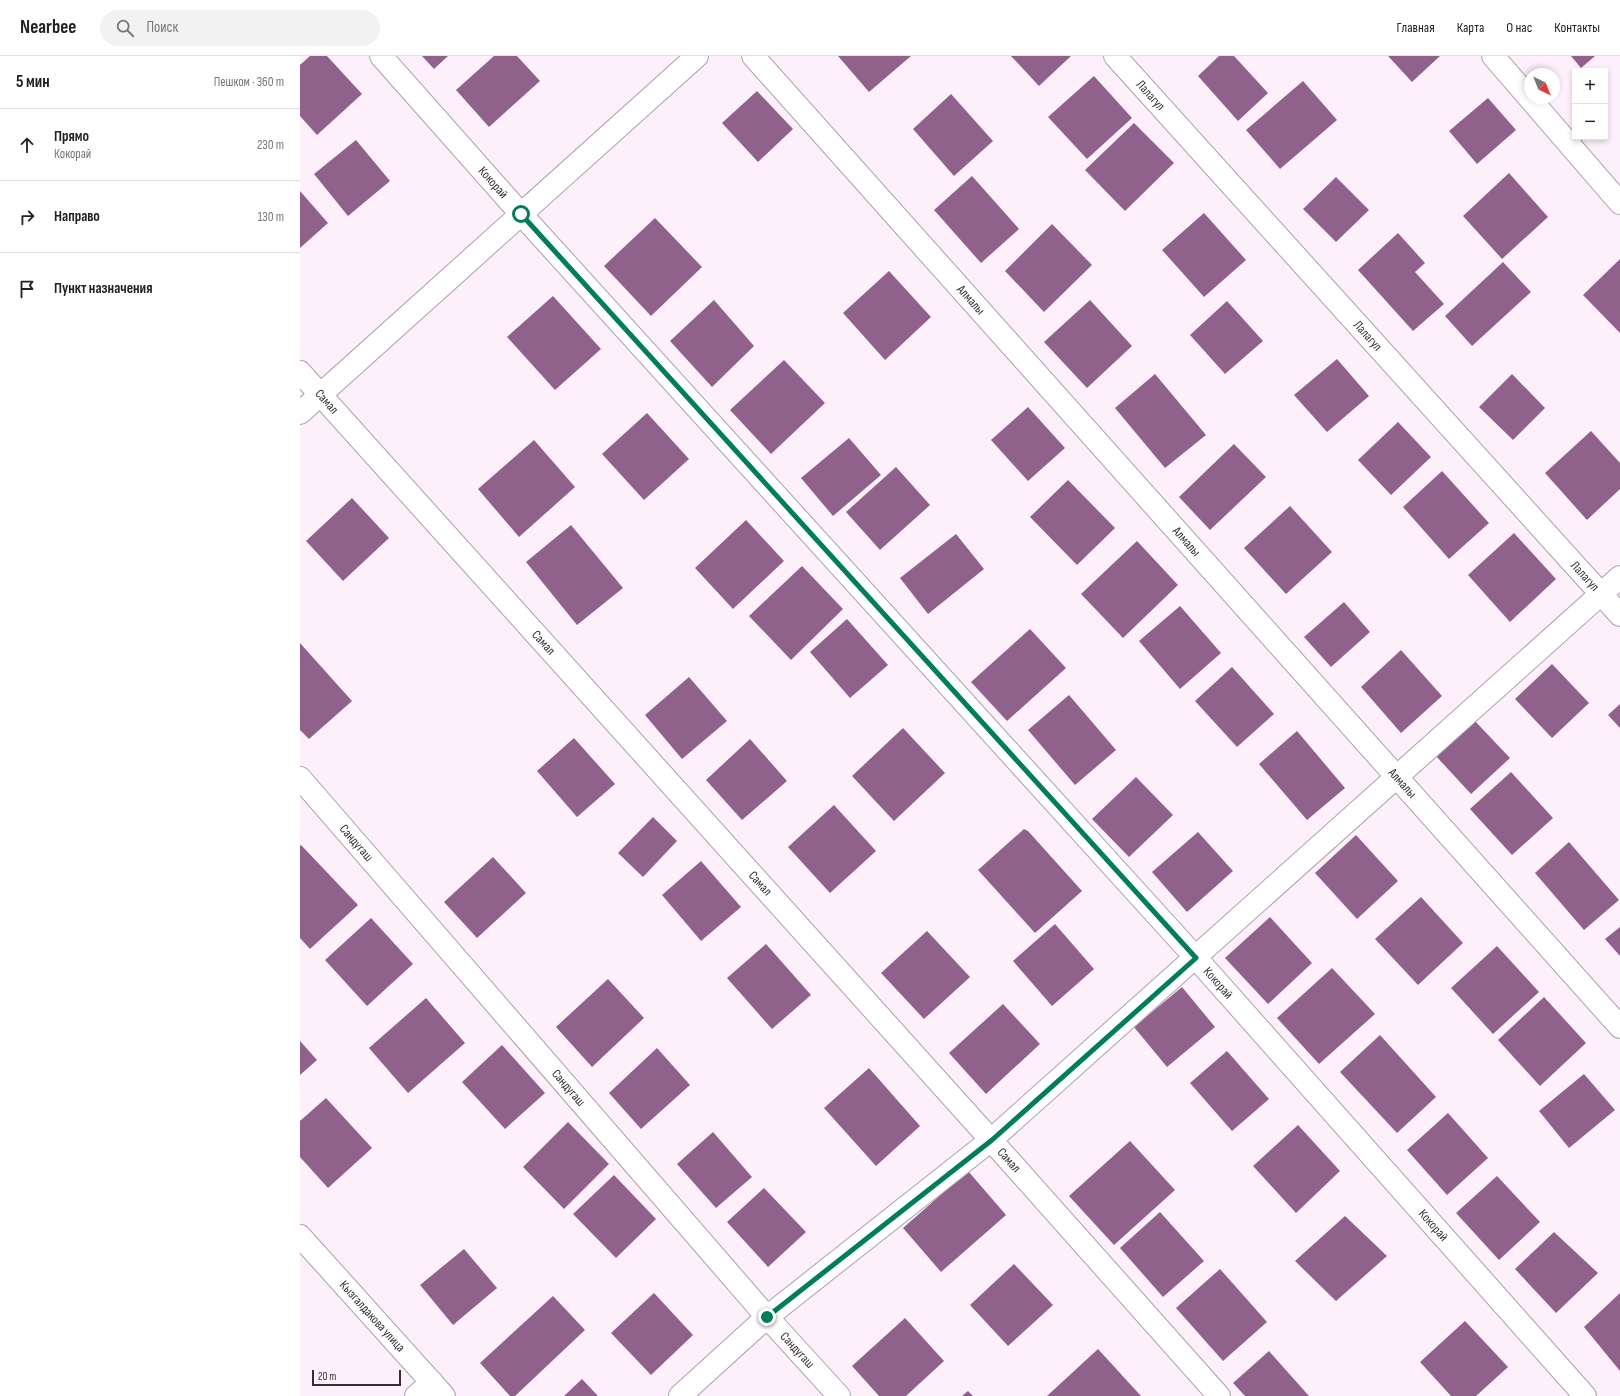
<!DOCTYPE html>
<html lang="ru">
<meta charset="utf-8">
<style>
body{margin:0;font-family:"Sofia Sans Condensed",sans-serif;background:#f2f2f2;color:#222}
.controls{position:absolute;right:12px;top:12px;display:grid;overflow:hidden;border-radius:0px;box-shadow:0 2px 6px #0003}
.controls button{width:36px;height:36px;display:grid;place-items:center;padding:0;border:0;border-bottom:1px solid #e0e0e0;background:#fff;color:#222;font:20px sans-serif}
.compass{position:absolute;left:1224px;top:12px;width:36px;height:36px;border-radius:50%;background:#fff;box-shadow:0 2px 6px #0003;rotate:137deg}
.scale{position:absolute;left:12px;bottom:10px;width:89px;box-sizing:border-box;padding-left:4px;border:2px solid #342f33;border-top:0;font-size:11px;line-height:14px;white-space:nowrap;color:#342f33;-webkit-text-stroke:3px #fdf0fb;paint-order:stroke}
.stop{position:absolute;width:12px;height:12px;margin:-9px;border:3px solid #017d5c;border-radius:50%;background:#fff}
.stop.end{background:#017d5c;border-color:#fff;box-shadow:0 1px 4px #0008}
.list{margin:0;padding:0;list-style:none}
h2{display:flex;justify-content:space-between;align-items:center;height:52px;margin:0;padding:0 16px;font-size:17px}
h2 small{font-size:13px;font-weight:400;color:#767676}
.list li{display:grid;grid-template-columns:26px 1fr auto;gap:12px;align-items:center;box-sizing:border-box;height:72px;padding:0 16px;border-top:1px solid #e0e0e0}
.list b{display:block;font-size:15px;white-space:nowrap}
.list p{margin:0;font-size:13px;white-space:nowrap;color:#767676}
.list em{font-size:13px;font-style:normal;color:#767676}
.icon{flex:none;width:22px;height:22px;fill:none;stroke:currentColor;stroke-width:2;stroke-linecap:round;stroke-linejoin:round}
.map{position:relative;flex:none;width:1320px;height:1340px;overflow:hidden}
header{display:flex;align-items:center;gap:24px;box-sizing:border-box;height:56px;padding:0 20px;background:#fff;border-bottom:1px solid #e0e0e0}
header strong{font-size:19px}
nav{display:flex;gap:22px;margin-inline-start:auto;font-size:14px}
.search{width:280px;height:36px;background:#f2f2f2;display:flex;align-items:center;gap:10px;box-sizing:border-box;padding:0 14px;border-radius:22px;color:#767676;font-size:15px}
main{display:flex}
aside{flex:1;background:#fff}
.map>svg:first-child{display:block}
.building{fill:#90628b}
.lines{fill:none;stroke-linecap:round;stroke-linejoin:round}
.street-casing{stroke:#aca0aa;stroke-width:24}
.secondary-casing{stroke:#aca0aa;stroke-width:24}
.street{stroke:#fff;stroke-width:22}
.secondary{stroke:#fff;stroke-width:22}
.route{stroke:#017d5c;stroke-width:5}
.labels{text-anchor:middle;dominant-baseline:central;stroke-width:4;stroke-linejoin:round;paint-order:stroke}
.street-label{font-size:13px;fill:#342f33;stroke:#fdf0fb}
</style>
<header>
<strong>Nearbee</strong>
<div class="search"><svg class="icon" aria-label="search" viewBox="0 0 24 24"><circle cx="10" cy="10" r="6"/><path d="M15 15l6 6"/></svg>Поиск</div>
<nav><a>Главная</a><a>Карта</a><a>О нас</a><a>Контакты</a></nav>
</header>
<main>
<aside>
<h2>5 мин<small>Пешком · 360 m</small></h2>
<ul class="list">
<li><svg class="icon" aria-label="ahead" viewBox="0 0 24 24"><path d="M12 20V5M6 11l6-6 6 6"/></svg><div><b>Прямо</b><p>Кокорай</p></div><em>230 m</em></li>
<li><svg class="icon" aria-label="right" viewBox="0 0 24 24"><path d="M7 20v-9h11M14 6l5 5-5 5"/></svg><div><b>Направо</b></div><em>130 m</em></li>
<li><svg class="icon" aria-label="arrive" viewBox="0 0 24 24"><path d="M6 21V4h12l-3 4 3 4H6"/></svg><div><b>Пункт назначения</b></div></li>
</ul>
</aside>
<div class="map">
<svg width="1320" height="1340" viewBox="0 0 1320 1340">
<rect width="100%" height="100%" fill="#fdf0fb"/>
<g class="building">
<path d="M 10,0 L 27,0 L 62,38 L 17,79 L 0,60 L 0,9 Z"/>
<path d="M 122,0 L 148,0 L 134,13 Z"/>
<path d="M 194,0 L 217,0 L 240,25 L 189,71 L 156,34 Z"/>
<path d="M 538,0 L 611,0 L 569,36 Z"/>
<path d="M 711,0 L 771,0 L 739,30 Z"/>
<path d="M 919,0 L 934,0 L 968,37 L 938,65 L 898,20 Z"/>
<path d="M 1088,0 L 1140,0 L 1112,26 Z"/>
<path d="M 1271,0 L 1295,0 L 1281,12 Z"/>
<path d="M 794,20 L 832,62 L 787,103 L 748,61 Z"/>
<path d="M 1003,25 L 1037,64 L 980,113 L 946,74 Z"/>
<path d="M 457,35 L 493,73 L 458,106 L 422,67 Z"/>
<path d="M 651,38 L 693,85 L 654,120 L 613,73 Z"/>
<path d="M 1188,42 L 1216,74 L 1177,108 L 1149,75 Z"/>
<path d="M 834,67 L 874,107 L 825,155 L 785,114 Z"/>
<path d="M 56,84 L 90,125 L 48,160 L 14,118 Z"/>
<path d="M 1209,117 L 1248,161 L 1202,203 L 1163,160 Z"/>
<path d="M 672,120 L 719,173 L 681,207 L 634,154 Z"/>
<path d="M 1036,121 L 1069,154 L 1036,186 L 1003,153 Z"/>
<path d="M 0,135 L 28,167 L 0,192 Z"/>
<path d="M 904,157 L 946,204 L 904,241 L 862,194 Z"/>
<path d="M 355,162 L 402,211 L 351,260 L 304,210 Z"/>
<path d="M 752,168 L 792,209 L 744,256 L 705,215 Z"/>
<path d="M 1098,177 L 1125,207 L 1115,216 L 1144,248 L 1113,275 L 1058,214 Z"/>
<path d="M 1320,203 L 1320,277 L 1283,239 Z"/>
<path d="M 1203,206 L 1231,236 L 1172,290 L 1145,260 Z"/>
<path d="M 589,215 L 631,261 L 585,304 L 543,257 Z"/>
<path d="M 253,240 L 301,293 L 255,334 L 207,281 Z"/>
<path d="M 414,244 L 454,290 L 412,331 L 370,285 Z"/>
<path d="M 790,244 L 832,290 L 787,332 L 744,286 Z"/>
<path d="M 927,245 L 963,285 L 925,318 L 890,279 Z"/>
<path d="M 1037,303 L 1069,340 L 1027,376 L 994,339 Z"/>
<path d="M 484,304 L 525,347 L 471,398 L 430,354 Z"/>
<path d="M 855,318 L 906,379 L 865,412 L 815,352 Z"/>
<path d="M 1212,318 L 1245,352 L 1213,384 L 1179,351 Z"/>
<path d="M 728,351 L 765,392 L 728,425 L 691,384 Z"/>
<path d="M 347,357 L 389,403 L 344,444 L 302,398 Z"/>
<path d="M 1098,366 L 1131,401 L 1091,439 L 1058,404 Z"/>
<path d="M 1291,375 L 1320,407 L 1320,433 L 1287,464 L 1245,417 Z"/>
<path d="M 549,382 L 581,419 L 533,460 L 501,422 Z"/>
<path d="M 234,384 L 275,431 L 219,481 L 178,433 Z"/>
<path d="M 934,388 L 966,421 L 910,474 L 879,441 Z"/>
<path d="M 596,411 L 630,449 L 580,494 L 546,456 Z"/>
<path d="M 1142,415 L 1189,467 L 1149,503 L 1103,451 Z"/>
<path d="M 768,424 L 815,472 L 777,509 L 730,461 Z"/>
<path d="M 52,442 L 89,482 L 43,525 L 6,485 Z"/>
<path d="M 990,450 L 1032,496 L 986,538 L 944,492 Z"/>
<path d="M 446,464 L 484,505 L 433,553 L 395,512 Z"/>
<path d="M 271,469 L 323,532 L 277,569 L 226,506 Z"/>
<path d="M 1214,477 L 1256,523 L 1210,566 L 1168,519 Z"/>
<path d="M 656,478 L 684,513 L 628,558 L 600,522 Z"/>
<path d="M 837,485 L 878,529 L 823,582 L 781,538 Z"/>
<path d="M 502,510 L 543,553 L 491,604 L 449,560 Z"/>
<path d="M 1044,546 L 1070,576 L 1031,611 L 1004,581 Z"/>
<path d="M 880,550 L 921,597 L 880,633 L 839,585 Z"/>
<path d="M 547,563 L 588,609 L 550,642 L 510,596 Z"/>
<path d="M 730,573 L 766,612 L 707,665 L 671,626 Z"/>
<path d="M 0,587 L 52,645 L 9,683 L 0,674 Z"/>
<path d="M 1101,594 L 1142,640 L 1101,677 L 1061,631 Z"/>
<path d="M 1252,608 L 1289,647 L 1252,682 L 1215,643 Z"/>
<path d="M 932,611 L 974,658 L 937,691 L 895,645 Z"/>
<path d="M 389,621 L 427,665 L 382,703 L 345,659 Z"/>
<path d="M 769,639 L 816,694 L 775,729 L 728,674 Z"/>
<path d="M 1320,648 L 1320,672 L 1308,659 Z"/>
<path d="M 1173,663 L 1210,702 L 1171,738 L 1135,699 Z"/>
<path d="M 603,672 L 645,717 L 594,765 L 552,720 Z"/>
<path d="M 997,675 L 1045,732 L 1007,764 L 959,708 Z"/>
<path d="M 274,682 L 315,728 L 277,761 L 237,715 Z"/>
<path d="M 450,683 L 487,725 L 442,764 L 406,724 Z"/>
<path d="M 1211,716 L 1253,762 L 1212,799 L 1170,753 Z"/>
<path d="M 836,721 L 873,759 L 829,801 L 792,763 Z"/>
<path d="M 534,749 L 576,795 L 530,837 L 488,791 Z"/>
<path d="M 353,761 L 377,785 L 343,821 L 318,797 Z"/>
<path d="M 724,773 L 728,775 L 782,835 L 735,877 L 678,814 Z"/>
<path d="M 898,776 L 933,815 L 887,856 L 852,816 Z"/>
<path d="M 1056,779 L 1098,825 L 1057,863 L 1015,817 Z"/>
<path d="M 1269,786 L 1319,844 L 1284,874 L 1235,817 Z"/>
<path d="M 1,789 L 58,849 L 10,893 L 0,882 L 0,790 Z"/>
<path d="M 193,801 L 226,837 L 177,882 L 144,846 Z"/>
<path d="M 401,805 L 441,851 L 401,885 L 362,839 Z"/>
<path d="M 1121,841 L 1163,887 L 1118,929 L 1075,883 Z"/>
<path d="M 970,861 L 1012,907 L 968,948 L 925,902 Z"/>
<path d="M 71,862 L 113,908 L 67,950 L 25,904 Z"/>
<path d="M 755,868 L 794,913 L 752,950 L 713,905 Z"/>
<path d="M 1320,871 L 1320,900 L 1305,883 Z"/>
<path d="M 627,875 L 670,921 L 624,963 L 581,917 Z"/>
<path d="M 466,888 L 511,939 L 472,973 L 427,922 Z"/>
<path d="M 1197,890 L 1239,936 L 1193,978 L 1151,932 Z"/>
<path d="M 1032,912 L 1075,958 L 1019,1008 L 977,962 Z"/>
<path d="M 308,923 L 344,962 L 292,1011 L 256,971 Z"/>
<path d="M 882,931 L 915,971 L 867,1011 L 834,971 Z"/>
<path d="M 1244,941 L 1286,987 L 1240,1030 L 1198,984 Z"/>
<path d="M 126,942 L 165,987 L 108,1037 L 69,992 Z"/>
<path d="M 703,948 L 740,988 L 686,1038 L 649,997 Z"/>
<path d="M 1080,979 L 1136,1041 L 1097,1077 L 1040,1016 Z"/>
<path d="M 0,985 L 17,1004 L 0,1019 Z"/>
<path d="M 202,989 L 245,1037 L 205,1073 L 162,1026 Z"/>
<path d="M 357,992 L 390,1029 L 341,1073 L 309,1037 Z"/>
<path d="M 927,995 L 969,1043 L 932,1075 L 890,1027 Z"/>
<path d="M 569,1012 L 620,1070 L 576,1110 L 524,1052 Z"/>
<path d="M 1284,1018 L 1315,1054 L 1269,1092 L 1239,1055 Z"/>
<path d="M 26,1042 L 72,1092 L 28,1132 L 0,1101 L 0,1065 Z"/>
<path d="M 1148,1057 L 1188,1102 L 1147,1139 L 1107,1094 Z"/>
<path d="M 268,1066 L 309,1108 L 264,1153 L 223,1111 Z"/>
<path d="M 998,1069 L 1040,1115 L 996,1157 L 953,1110 Z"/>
<path d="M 413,1076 L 452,1121 L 416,1152 L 377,1108 Z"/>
<path d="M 830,1085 L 875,1134 L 814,1189 L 769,1140 Z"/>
<path d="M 668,1115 L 706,1159 L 641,1216 L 603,1172 Z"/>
<path d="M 314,1119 L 356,1163 L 316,1202 L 273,1158 Z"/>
<path d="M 1197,1120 L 1240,1166 L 1199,1204 L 1156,1157 Z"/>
<path d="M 464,1132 L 506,1176 L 468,1211 L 427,1166 Z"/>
<path d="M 860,1156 L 904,1205 L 863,1241 L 820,1192 Z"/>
<path d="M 1045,1160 L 1087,1200 L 1036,1245 L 995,1205 Z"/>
<path d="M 1254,1176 L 1298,1217 L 1256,1257 L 1215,1213 Z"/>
<path d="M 164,1193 L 197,1232 L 153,1269 L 120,1229 Z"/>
<path d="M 714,1208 L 753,1249 L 708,1290 L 670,1249 Z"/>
<path d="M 920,1213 L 967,1266 L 923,1305 L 876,1252 Z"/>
<path d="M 354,1237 L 393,1279 L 351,1319 L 311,1277 Z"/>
<path d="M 1320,1237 L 1320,1315 L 1284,1271 Z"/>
<path d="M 253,1240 L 285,1274 L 215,1340 L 210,1340 L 180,1307 Z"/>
<path d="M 605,1262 L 644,1305 L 606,1340 L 579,1340 L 552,1310 Z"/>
<path d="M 1165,1265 L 1208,1311 L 1176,1340 L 1151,1340 L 1120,1306 Z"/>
<path d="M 798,1293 L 841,1340 L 747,1340 Z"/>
<path d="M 969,1295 L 1009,1340 L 945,1340 L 933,1327 Z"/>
<path d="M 282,1323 L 298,1340 L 264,1340 Z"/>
<path d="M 668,1335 L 673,1340 L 662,1340 Z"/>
</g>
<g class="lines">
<g class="street-casing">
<g id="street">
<path id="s1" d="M 81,0 L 221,158 L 896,902 L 1285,1340"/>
<path id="s2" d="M 453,0 L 1320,971"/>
<path id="s3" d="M 815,0 L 1320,559"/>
<path d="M 1193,0 L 1320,147"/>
<path id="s4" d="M 0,316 L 691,1084 L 919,1340"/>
<path id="s5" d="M 0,722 L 467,1261 L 539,1340"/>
<path d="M 116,1340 L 132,1326"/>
<path d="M 380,1340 L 467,1261 L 691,1084 L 1320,521"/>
</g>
</g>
<g class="secondary-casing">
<g id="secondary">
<path d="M 0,357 L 397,0"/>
<path id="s6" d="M 0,1180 L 144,1340"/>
</g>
</g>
<use href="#street" class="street"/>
<use href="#secondary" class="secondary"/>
</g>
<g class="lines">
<path class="route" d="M 221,158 L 896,902 L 692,1084 L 467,1261"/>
</g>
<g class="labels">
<g class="street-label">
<text stroke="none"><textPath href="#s3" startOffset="53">Лалагул</textPath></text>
<text stroke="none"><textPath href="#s1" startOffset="169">Кокорай</textPath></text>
<text stroke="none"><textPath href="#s2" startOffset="327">Алмалы</textPath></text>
<text stroke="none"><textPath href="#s3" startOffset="377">Лалагул</textPath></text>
<text stroke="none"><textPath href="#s4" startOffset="40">Самал</textPath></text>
<text stroke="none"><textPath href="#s2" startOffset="651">Алмалы</textPath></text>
<text stroke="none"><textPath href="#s3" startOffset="701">Лалагул</textPath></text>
<text stroke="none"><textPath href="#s4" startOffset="364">Самал</textPath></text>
<text stroke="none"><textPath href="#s2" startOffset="975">Алмалы</textPath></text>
<text stroke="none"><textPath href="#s5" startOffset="86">Сандугаш</textPath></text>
<text stroke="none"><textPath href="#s4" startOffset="688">Самал</textPath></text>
<text stroke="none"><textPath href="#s1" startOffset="1249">Кокорай</textPath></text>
<text stroke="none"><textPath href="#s5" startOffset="410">Сандугаш</textPath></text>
<text stroke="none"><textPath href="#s4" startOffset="1060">Самал</textPath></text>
<text stroke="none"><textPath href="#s1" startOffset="1573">Кокорай</textPath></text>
<text stroke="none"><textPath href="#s6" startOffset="108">Кызгалдакова улица</textPath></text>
<text stroke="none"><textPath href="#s5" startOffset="758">Сандугаш</textPath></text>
</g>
</g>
</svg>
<div class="controls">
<button>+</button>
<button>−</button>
</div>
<svg class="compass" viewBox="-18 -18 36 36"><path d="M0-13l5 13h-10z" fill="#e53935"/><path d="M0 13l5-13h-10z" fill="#767676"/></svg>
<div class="scale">20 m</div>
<div class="stop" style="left:221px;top:158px"></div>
<div class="stop end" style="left:467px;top:1261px"></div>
</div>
</main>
